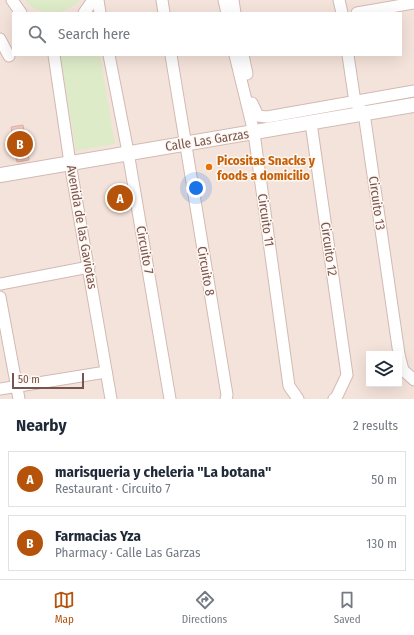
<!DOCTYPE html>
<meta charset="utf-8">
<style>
body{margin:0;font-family:"Fira Sans Condensed",sans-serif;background:#f2f2f3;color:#1f2937}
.controls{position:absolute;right:12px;bottom:12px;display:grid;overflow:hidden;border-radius:0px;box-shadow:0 4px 16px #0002}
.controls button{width:36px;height:36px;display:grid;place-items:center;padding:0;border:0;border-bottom:1px solid #e0e1e3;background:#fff;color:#1f2937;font:20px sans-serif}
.scale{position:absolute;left:12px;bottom:10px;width:72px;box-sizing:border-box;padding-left:4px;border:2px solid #78544e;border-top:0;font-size:11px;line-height:14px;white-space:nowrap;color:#78544e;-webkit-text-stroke:3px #fff7f2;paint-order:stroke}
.you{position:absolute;left:196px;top:188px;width:14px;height:14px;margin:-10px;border:3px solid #fff;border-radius:50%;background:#1a73e8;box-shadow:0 0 0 6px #1a73e833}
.badge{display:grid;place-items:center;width:26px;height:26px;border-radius:50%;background:#b45309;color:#fff;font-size:13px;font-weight:700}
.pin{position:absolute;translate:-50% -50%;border:2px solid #fff;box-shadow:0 1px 4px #0006}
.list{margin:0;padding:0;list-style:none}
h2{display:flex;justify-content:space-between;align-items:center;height:52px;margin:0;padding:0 16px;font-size:17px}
h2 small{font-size:13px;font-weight:400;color:#747a83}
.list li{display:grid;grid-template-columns:26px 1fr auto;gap:12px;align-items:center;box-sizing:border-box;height:56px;margin:0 8px 8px;padding:0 8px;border:1px solid #e0e1e3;border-radius:0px}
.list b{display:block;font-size:15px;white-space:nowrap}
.list p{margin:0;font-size:13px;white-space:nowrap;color:#747a83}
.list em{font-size:13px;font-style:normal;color:#747a83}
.icon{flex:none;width:22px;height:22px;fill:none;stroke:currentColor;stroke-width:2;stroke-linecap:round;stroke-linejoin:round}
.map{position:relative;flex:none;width:414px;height:399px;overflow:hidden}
.search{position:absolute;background:#fff;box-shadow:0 4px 16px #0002;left:12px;right:12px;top:12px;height:44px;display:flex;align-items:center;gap:10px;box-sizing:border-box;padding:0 14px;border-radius:0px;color:#747a83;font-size:15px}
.sheet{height:180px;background:#fff}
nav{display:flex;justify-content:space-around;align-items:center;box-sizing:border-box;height:56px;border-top:1px solid #e0e1e3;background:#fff;font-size:11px;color:#747a83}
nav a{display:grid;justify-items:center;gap:2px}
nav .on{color:#b45309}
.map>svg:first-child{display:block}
.residential{fill:#f4e3da;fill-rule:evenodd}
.green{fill:#deebc9}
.building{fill:#f1ccc4;stroke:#e4afa4}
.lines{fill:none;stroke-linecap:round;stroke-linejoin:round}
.minor-casing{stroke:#d2bab3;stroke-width:13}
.tertiary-casing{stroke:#d2bab3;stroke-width:16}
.minor{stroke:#fff;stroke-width:11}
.tertiary{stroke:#fff;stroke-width:14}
.food-dot{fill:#e8710a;stroke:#fff7f2;stroke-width:1.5}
.labels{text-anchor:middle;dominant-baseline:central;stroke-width:3;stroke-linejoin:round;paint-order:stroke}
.street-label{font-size:13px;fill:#78544e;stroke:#fff7f2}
.food-label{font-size:13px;font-weight:bold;fill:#c56008;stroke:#fff7f2;text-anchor:start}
</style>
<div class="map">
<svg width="414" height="399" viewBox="0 0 414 399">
<rect width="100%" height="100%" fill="#fcf2ec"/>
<path class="residential" d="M 0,0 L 414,0 L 414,399 L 0,399 ZM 13,13 L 401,13 L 401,55 L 13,55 ZM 369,354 L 399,354 L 399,384 L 369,384 Z"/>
<g class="green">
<path d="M 25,0 L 81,0 C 65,15 40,19 25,0 Z"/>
<path d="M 60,55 L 100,55 L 115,144 L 76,151 Z"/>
</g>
<path class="building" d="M 23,125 L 29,160 L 17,162 L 11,127 Z"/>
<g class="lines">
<g class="minor-casing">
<g id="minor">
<path d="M 12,0 L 21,13"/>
<path d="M 98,0 L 100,13"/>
<path d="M 162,0 L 164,13"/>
<path d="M 224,0 L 227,13"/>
<path d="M 233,0 L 235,13"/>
<path d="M 339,0 L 342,13"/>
<path d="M 84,13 L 93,0"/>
<path d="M 357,13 L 414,3"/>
<path d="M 0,39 L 9,56"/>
<path d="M 54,55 L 70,163 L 111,399"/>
<path d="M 109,55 L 128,152 L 170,399"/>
<path d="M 171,55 L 227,395 L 226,399"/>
<path d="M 235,55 L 254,133 L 289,386 L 298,399"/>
<path d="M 243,55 L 247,74"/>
<path d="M 348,55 L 355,102 L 364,113 L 399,354"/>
<path d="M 252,103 L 258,116 L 267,117 L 414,91"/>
<path d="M 311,123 L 347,375 L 336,398 L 334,399"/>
<path d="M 0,284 L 89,267"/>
<path d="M 0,297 L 19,399"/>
<path d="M 399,355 L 403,370 L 414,380"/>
<path d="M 0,389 L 106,372"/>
</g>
</g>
<g class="tertiary-casing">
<path id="tertiary" d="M 0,175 L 414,105"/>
</g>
<use href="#minor" class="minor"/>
<use href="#tertiary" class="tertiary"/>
</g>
<circle class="food-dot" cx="209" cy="167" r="4"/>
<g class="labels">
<g class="street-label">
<text transform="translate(207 140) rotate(-9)">Calle Las Garzas</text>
<text transform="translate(377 203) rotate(82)">Circuito 13</text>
<text transform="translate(266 220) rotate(82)">Circuito 11</text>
<text transform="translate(82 227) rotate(80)">Avenida de las Gaviotas</text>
<text transform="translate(329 249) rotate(82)">Circuito 12</text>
<text transform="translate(145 250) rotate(80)">Circuito 7</text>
<text transform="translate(206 271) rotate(80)">Circuito 8</text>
</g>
<g class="food-label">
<text x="217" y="160">Picositas Snacks y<tspan x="217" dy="15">foods a domicilio</tspan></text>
</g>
</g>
</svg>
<div class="controls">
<button><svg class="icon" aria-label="layers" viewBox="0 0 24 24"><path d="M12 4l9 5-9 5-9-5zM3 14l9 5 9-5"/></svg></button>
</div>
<div class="scale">50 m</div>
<div class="you"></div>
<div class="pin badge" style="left:120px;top:198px">A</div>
<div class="pin badge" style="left:20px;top:144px">B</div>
<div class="search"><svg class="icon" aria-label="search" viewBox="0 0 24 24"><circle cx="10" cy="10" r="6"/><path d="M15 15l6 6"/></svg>Search here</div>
</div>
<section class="sheet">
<h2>Nearby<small>2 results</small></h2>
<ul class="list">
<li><span class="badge">A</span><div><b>marisqueria y cheleria &quot;La botana&quot;</b><p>Restaurant · Circuito 7</p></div><em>50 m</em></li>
<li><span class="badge">B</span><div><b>Farmacias Yza</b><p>Pharmacy · Calle Las Garzas</p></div><em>130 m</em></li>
</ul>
</section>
<nav>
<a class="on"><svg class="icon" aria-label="map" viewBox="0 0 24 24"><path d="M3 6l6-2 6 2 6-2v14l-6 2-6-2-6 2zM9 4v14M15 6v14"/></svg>Map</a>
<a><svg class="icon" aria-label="directions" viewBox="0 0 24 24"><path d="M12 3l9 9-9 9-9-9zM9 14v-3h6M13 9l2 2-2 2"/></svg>Directions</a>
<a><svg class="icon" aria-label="saved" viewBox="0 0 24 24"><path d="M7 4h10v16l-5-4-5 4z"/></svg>Saved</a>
</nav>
